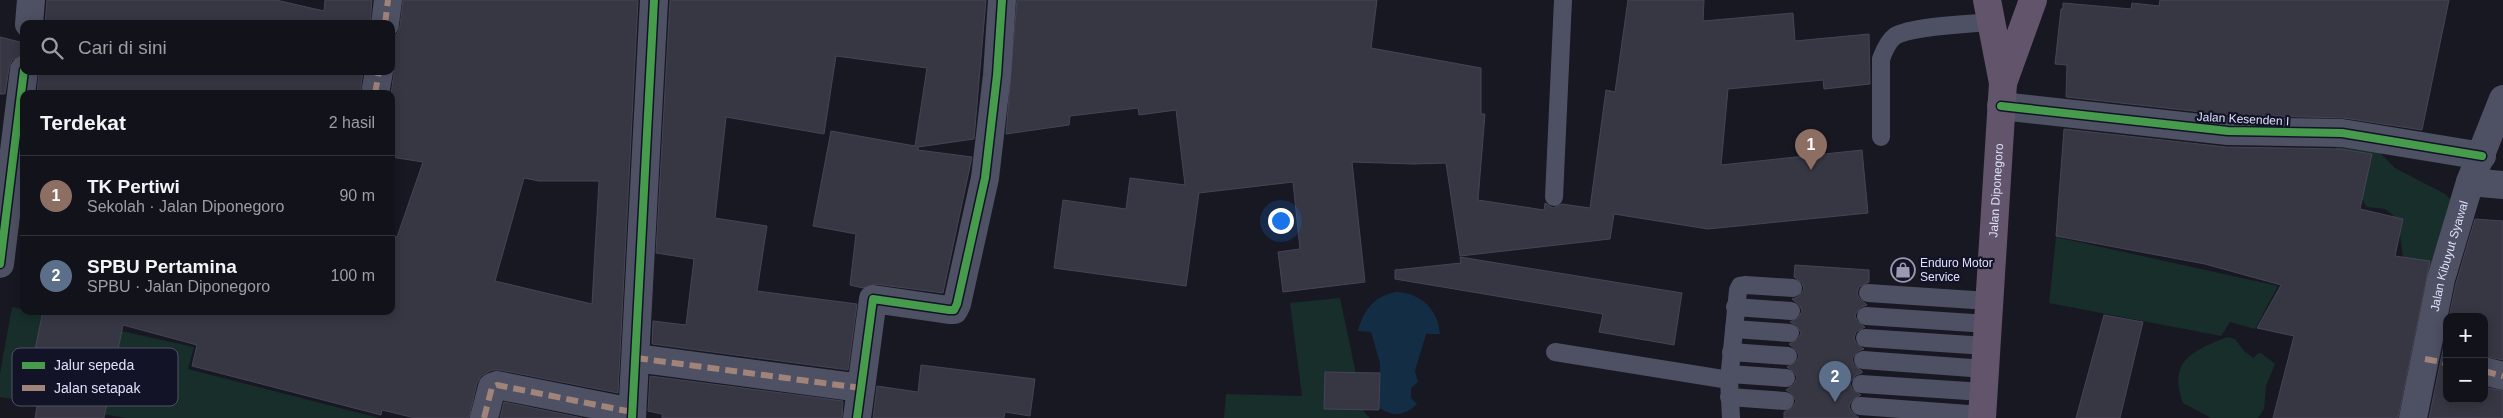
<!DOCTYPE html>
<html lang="id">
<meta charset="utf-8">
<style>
body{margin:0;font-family:Helvetica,sans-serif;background:#1b1b23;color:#f1f3f6}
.controls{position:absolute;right:15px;bottom:15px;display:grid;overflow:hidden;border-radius:10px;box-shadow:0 2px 12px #0003}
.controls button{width:45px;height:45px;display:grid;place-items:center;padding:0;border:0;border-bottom:1px solid #313239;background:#12121a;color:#f1f3f6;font:25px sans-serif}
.you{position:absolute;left:1280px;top:220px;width:18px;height:18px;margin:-12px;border:4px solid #fff;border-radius:50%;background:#1a73e8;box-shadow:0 0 0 8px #1a73e833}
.badge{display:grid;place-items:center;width:32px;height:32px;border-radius:50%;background:#999ab0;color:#fff;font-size:16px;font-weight:700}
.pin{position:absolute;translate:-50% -41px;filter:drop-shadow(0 1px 2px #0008)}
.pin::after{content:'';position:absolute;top:26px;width:18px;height:15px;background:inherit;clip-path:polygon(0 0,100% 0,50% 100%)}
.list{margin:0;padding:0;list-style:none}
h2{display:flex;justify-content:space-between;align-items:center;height:65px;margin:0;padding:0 20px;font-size:21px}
h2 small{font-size:16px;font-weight:400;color:#9c9ea2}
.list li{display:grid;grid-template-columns:32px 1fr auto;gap:15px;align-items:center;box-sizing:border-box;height:80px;padding:0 20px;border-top:1px solid #313239}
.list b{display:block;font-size:19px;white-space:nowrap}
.list p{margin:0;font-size:16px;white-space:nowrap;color:#9c9ea2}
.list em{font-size:16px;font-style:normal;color:#9c9ea2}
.icon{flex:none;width:28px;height:28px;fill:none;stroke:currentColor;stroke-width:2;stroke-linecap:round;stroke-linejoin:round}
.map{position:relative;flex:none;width:2503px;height:418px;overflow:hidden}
.search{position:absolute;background:#12121a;box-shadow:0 2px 12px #0003;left:20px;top:20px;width:375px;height:55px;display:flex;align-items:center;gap:12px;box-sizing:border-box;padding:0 18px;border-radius:10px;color:#9c9ea2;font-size:19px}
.panel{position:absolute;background:#12121a;box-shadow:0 2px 12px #0003;left:20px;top:90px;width:375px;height:225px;border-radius:10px}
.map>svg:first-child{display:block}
.green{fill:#172e2b}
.water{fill:#132d44}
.building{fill:#373744;stroke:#454456;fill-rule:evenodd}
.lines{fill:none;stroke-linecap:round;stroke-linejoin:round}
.lane{stroke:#4e5163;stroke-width:18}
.street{stroke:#4e5163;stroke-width:28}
.highway{stroke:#62546a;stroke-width:28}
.quiet{stroke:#a18479;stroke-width:6;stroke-dasharray:12 6;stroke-linecap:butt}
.cycleway-casing{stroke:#131328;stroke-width:11}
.cycleway{stroke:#469c4c;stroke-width:8}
.labels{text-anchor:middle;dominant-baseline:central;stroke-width:4.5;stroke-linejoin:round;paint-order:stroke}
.street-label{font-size:12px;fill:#dee0fc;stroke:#131328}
.poi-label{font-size:12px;fill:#dee0fc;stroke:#131328;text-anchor:start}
.key{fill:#131328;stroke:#505068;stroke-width:1}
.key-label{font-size:14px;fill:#dee0fc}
</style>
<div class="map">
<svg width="2503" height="418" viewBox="0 0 2503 418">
<rect width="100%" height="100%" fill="#181823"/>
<g class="green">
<path d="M 2340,143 L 2379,152 L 2395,168 L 2445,194 L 2451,200 L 2429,275 L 2415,287 L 2405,273 L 2400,235 L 2395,217 L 2385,209 L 2367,207 L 2364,203 L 2360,189 L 2333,151 Z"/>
<path d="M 2056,237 L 2278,286 L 2255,329 L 2230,322 L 2221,336 L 2049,303 Z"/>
<path d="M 1340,298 L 1364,412 L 1370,418 L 1224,418 L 1226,394 L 1302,396 L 1290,303 Z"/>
<path d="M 12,307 L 194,347 L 188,369 L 379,418 L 126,418 L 0,397 L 0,373 Z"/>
<path d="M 2227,337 L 2235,339 C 2241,347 2245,353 2254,358 L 2257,354 L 2261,353 L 2275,364 L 2266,386 L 2264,409 L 2258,418 L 2211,418 L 2183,403 C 2168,361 2192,351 2227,337 Z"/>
</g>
<path class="water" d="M 1396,292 C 1421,293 1438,309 1440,334 L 1426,334 L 1415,371 L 1418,382 L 1411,388 L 1411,398 L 1417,404 C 1406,415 1393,418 1380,408 L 1380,363 L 1371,332 L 1358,331 C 1363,311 1374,296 1396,292 Z"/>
<g class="building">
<path d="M 47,0 L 276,0 L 324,11 L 325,0 L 372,0 L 370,24 L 45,24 Z"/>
<path d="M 403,0 L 638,0 L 618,393 L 500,370 L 492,370 L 481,376 L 477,383 L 469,418 L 415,418 L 382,410 L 381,415 L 192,366 L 197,345 L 123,325 L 104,418 L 35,418 L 42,378 L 37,377 L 39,371 L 31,369 L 43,311 L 391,311 L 391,235 L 397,237 L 423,162 L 391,157 L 391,94 L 394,73 L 391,62 L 391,38 L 397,34 L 400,26 ZM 524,178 L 539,181 L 599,181 L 592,304 L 495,281 Z"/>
<path d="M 670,0 L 986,0 L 974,139 L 918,147 L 918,150 L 972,157 L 943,293 L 875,284 L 863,288 L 850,285 L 856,234 L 813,226 L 831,131 L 915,146 L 927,68 L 836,56 L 824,134 L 726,117 L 715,218 L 767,226 L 757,291 L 857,304 L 848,370 L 652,344 L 653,321 L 686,325 L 694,259 L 656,253 Z"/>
<path d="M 1017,0 L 1377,0 L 1371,48 L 1481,68 L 1481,114 L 1485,114 L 1478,200 L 1544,210 L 1545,203 L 1553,208 L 1562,204 L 1590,208 L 1606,90 L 1615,92 L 1628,0 L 1704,0 L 1703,21 L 1793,13 L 1795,41 L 1869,34 L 1870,84 L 1824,89 L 1823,80 L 1728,89 L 1721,165 L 1862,150 L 1868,213 L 1708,229 L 1614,214 L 1610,239 L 1460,256 L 1446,163 L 1414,164 L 1352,162 L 1365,282 L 1283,292 L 1278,252 L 1300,249 L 1293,182 L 1199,193 L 1186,286 L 1054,268 L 1063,200 L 1126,209 L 1130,178 L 1185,185 L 1176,110 L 1139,115 L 1138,108 L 1070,116 L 1069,125 L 1006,134 Z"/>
<path d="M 2160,0 L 2449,0 L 2422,130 L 2344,118 L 2229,115 L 2066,97 L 2067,65 L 2055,64 L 2061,9 L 2063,9 L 2063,3 L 2131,9 L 2132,3 L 2159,6 Z"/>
<path d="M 0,37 L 24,43 L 24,55 L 12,60 L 9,68 L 5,94 L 0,94 Z"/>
<path d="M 39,71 L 363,71 L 360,94 L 37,94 Z"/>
<path d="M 2064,129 L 2226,147 L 2341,149 L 2372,154 L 2360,209 L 2403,219 L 2395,256 L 2430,261 L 2398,418 L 2273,418 L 2294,336 L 2257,328 L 2281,285 L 2205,264 L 2056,236 Z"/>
<path d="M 2475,219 L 2503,221 L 2503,360 L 2484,356 L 2484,317 L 2449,317 L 2456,283 Z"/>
<path d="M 1460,257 L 1682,293 L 1674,345 L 1599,332 L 1603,314 L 1395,279 L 1395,270 L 1461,263 Z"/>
<path d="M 1795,265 L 1869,270 L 1869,282 L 1859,287 L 1857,293 L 1859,298 L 1867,305 L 1861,307 L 1855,315 L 1857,321 L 1865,327 L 1856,332 L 1854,338 L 1856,343 L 1864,349 L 1858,351 L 1852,359 L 1854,365 L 1862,371 L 1862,373 L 1856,375 L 1850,383 L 1852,389 L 1861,395 L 1852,400 L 1849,406 L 1851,411 L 1859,418 L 1784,418 L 1784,412 L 1793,407 L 1796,401 L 1791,393 L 1786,390 L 1794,384 L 1797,378 L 1795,373 L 1787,367 L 1796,362 L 1799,356 L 1797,351 L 1789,344 L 1798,339 L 1801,333 L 1796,325 L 1790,322 L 1799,317 L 1802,311 L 1800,306 L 1792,299 L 1798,297 L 1804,289 L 1802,283 L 1794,277 Z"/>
<path d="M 2104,315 L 2143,322 L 2120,418 L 2076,418 Z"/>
<path d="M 2447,330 L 2447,399 L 2484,399 L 2484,387 L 2503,391 L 2503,418 L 2429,418 Z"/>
<path d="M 921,365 L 1035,379 L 1030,416 L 1005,412 L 1004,418 L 873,418 L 877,386 L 918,392 Z"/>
<path d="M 1325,372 L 1380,373 L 1379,410 L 1324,409 Z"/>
<path d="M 650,376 L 843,401 L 842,418 L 662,418 L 662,414 L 648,411 Z"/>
<path d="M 504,402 L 582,418 L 500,418 Z"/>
</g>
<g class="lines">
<g class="lane">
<path d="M 1881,137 L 1881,59 C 1884,51 1888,41 1895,36 C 1912,26 1969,24 1992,22"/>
<path d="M 1554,197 L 1563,0"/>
<path d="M 1868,293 L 1989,301"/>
<path d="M 1735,307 L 1791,311"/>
<path d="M 1866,316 L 1988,324"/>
<path d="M 1734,329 L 1790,333"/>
<path d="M 1865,338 L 1986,346"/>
<path d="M 1555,352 L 1729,380"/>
<path d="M 1731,352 L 1788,356"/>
<path d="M 1863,360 L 1985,369"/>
<path d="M 1729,374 L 1786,378"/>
<path d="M 1861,384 L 1983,392"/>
<path d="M 1729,397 L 1785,401"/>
<path d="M 1860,406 L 1982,415"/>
<path d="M 1731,418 L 1729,380 L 1738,290 L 1740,286 L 1746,285 L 1793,288"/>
</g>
<g class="street">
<path d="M 29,24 L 31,0"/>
<path d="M 385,24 L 388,0"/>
<path d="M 375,94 L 379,71"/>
<path d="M 2001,106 L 2228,131 L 2342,133 L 2482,156"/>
<path d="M 2470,182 L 2503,185"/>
<path d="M 0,264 L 24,70"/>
<path d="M 636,358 L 861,388"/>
<path d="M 2484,371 L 2503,376"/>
<path d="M 484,418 L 492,387 L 497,385 L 632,412"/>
<path d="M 632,418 L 654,0"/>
<path d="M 857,418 L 873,299 L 949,310 L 954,310 L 957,304 L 985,178 L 997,75 L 1002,0"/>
<path id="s1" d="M 2413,418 L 2441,279 L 2470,182 L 2503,99"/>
</g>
<g class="highway">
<path d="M 2003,83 L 2033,0"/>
<path id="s2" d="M 1982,418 L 2003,83 L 1987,0"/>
</g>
<g class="quiet">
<path d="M 385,24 L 388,0"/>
<path d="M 375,94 L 379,71"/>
<path d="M 636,358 L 861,388"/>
<path d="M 2425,359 L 2447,363"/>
<path d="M 2484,371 L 2503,376"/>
<path d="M 484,418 L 492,387 L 497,385 L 632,412"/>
</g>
<g class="cycleway-casing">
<g id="cycleway">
<path d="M 2001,106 L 2228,131 L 2342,133 L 2482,156"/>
<path d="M 0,264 L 24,70"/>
<path d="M 632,418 L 654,0"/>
<path d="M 857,418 L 873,299 L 949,310 L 954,310 L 957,304 L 985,178 L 997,75 L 1002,0"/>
</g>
</g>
<use href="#cycleway" class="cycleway"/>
</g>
<defs>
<g id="shop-ring" transform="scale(1.25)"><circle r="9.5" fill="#131328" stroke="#999ab0" stroke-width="1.5"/><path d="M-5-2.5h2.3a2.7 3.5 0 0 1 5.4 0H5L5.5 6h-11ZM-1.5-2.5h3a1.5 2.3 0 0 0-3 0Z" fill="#999ab0"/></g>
</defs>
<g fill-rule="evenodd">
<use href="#shop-ring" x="1903" y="270"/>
</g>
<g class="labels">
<g class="street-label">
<text transform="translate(2243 119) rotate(3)">Jalan Kesenden I</text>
<text stroke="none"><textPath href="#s2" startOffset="228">Jalan Diponegoro</textPath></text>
<text stroke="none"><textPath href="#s1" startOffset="166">Jalan Kibuyut Syawal</textPath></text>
</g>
<g class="poi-label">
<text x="1920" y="263">Enduro Motor<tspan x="1920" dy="14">Service</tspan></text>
</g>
</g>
<rect x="12" y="348" width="166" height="58" rx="8" class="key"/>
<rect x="22" y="362" width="23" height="7" fill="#469c4c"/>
<rect x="22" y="385" width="23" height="6" fill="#a18479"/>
<g class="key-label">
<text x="54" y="370">Jalur sepeda</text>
<text x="54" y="393">Jalan setapak</text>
</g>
</svg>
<div class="controls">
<button>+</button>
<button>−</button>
</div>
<div class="you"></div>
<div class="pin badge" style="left:1811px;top:170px;background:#8d6e63">1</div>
<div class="pin badge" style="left:1835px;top:402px;background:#5c6f8a">2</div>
<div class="search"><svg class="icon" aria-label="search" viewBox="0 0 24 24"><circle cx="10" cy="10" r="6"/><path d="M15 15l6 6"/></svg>Cari di sini</div>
<section class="panel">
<h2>Terdekat<small>2 hasil</small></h2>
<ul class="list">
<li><span class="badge" style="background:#8d6e63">1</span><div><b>TK Pertiwi</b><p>Sekolah · Jalan Diponegoro</p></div><em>90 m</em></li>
<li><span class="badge" style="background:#5c6f8a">2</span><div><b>SPBU Pertamina</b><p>SPBU · Jalan Diponegoro</p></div><em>100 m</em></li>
</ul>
</section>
</div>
